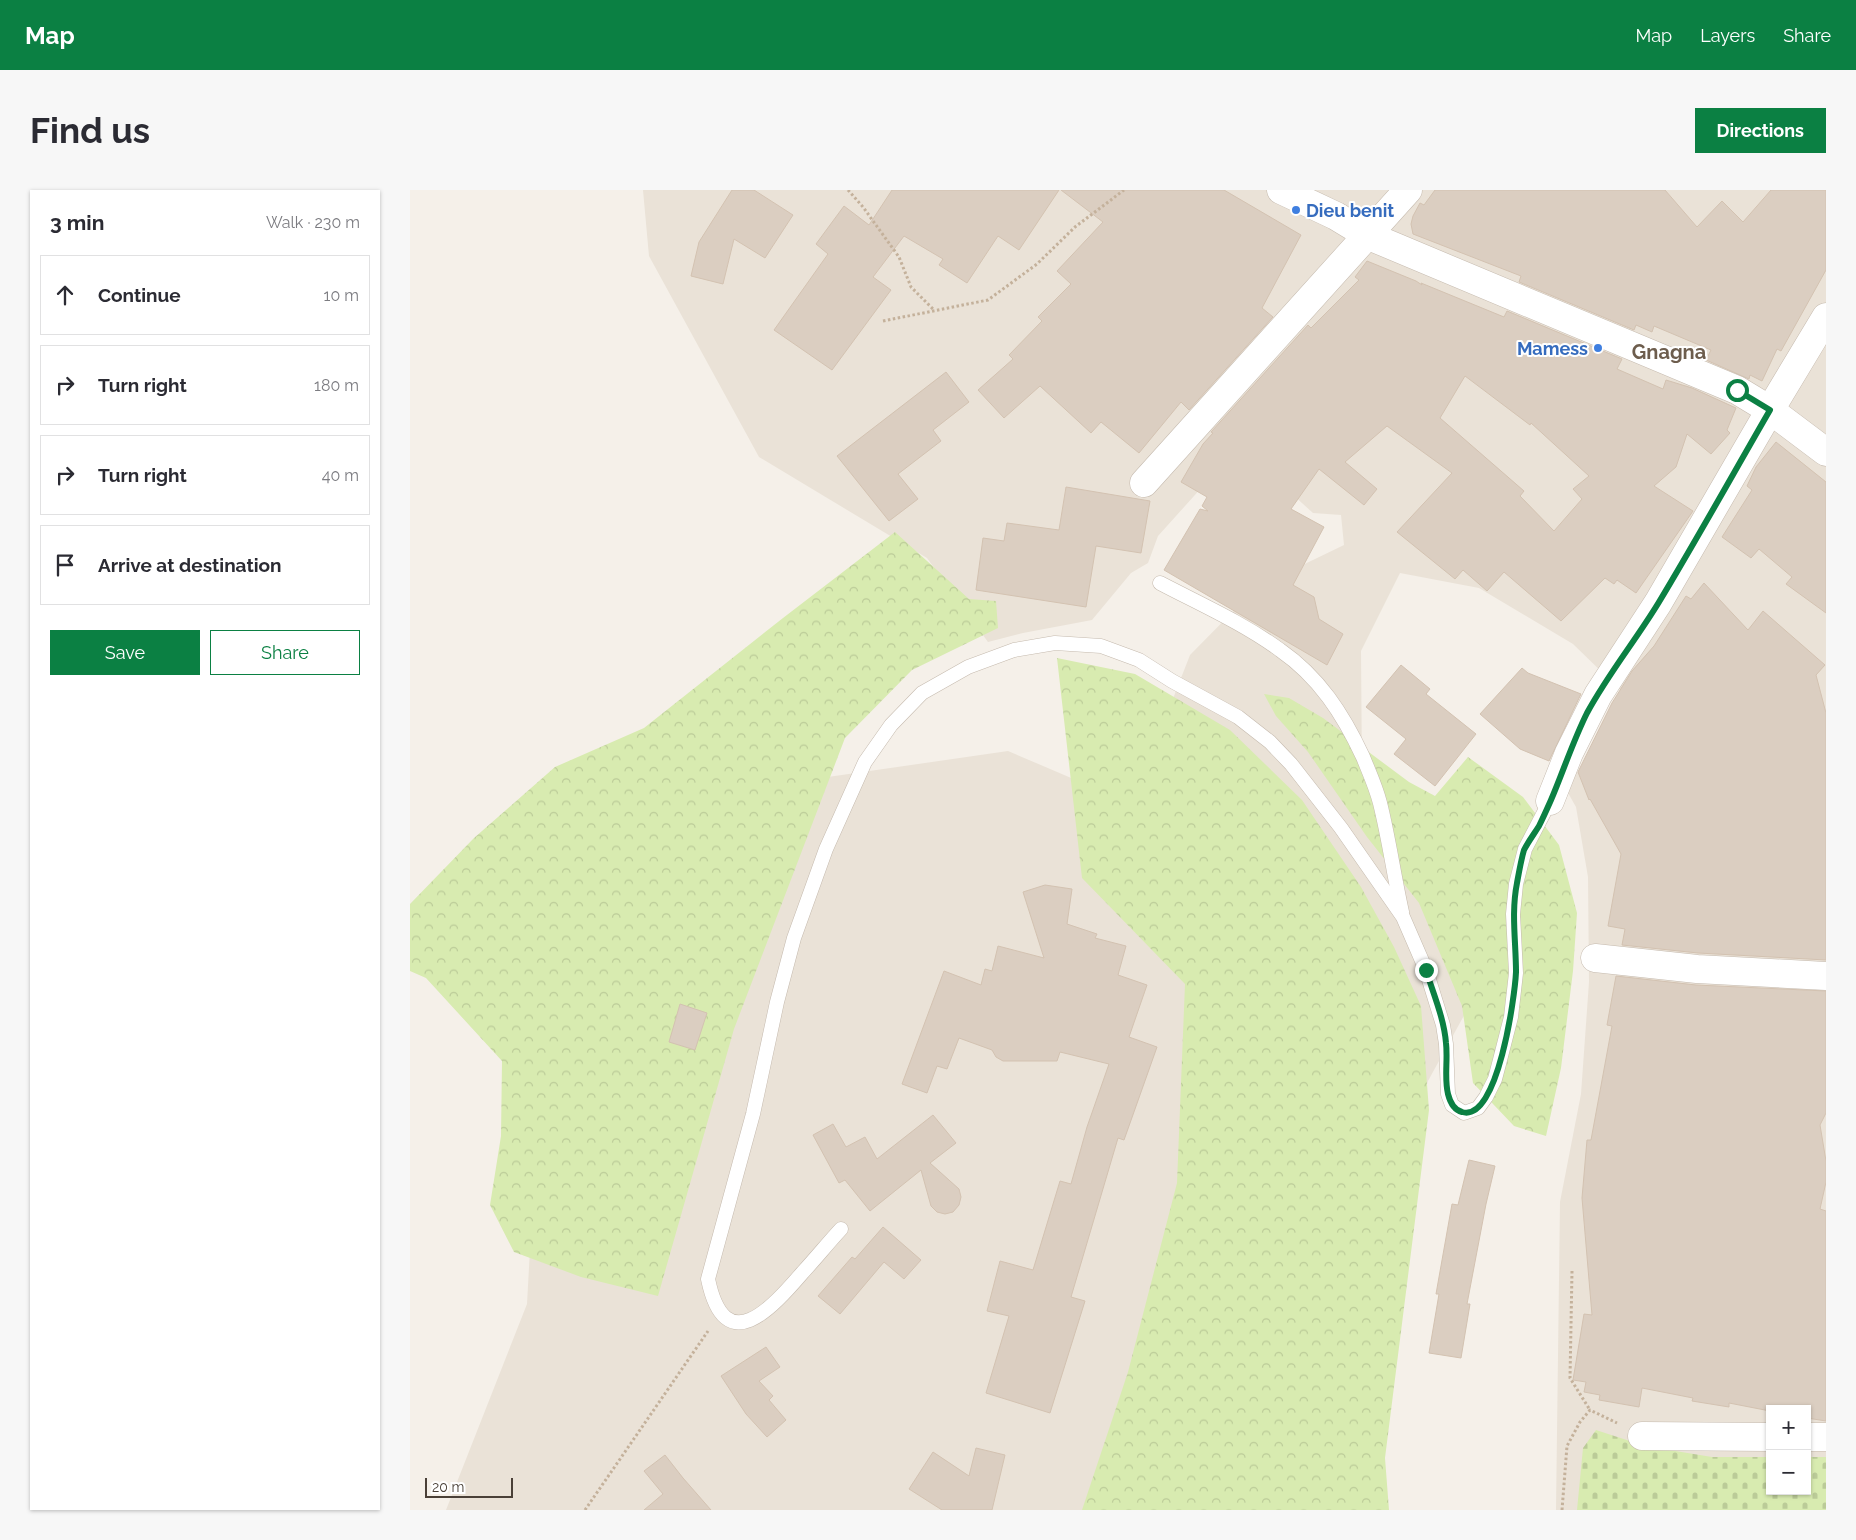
<!DOCTYPE html>
<meta charset="utf-8">
<style>
body{margin:0;font-family:Raleway,sans-serif;background:#f7f7f7;color:#2b2b33}
.controls{position:absolute;right:15px;bottom:15px;display:grid;overflow:hidden;border-radius:0px;box-shadow:0 1px 4px #0004}
.controls button{width:45px;height:45px;display:grid;place-items:center;padding:0;border:0;border-bottom:1px solid #e1e1e2;background:#fff;color:#2b2b33;font:25px sans-serif}
.scale{position:absolute;left:15px;bottom:12px;width:88px;box-sizing:border-box;padding-left:5px;border:2px solid #4a4037;border-top:0;font-size:14px;line-height:18px;white-space:nowrap;color:#4a4037;-webkit-text-stroke:4px #fff;paint-order:stroke}
.stop{position:absolute;width:15px;height:15px;margin:-11px;border:4px solid #0b8043;border-radius:50%;background:#fff}
.stop.end{background:#0b8043;border-color:#fff;box-shadow:0 1px 5px #0008}
.list{margin:0;padding:0;list-style:none}
h2{display:flex;justify-content:space-between;align-items:center;height:65px;margin:0;padding:0 20px;font-size:21px}
h2 small{font-size:16px;font-weight:400;color:#7c7c81}
.list li{display:grid;grid-template-columns:32px 1fr auto;gap:15px;align-items:center;box-sizing:border-box;height:80px;margin:0 10px 10px;padding:0 10px;border:1px solid #e1e1e2;border-radius:0px}
.list b{display:block;font-size:19px;white-space:nowrap}
.list em{font-size:16px;font-style:normal;color:#7c7c81}
.actions{display:flex;gap:10px;padding:15px 20px}
.actions a{flex:1;padding:11px 0;border:1px solid #0b8043;border-radius:0px;text-align:center;font-size:18px;color:#0b8043}
.actions .main{background:#0b8043;color:#fff}
.icon{flex:none;width:28px;height:28px;fill:none;stroke:currentColor;stroke-width:2;stroke-linecap:round;stroke-linejoin:round}
.map{position:relative;flex:none;width:1416px;height:1320px;overflow:hidden;border-radius:0px}
header{display:flex;align-items:center;gap:30px;box-sizing:border-box;height:70px;padding:0 25px;background:#0b8043;color:#fff}
header strong{font-size:24px}
nav{display:flex;gap:28px;margin-inline-start:auto;font-size:18px}
.intro{display:flex;align-items:center;justify-content:space-between;box-sizing:border-box;height:120px;padding:0 30px}
h1{margin:0;font-size:35px}
.button{padding:12px 22px;border-radius:0px;background:#0b8043;color:#fff;font-size:18px;font-weight:700}
main{display:flex;gap:30px;padding:0 30px}
aside{flex:1;background:#fff;border-radius:0px;box-shadow:0 1px 4px #0004}
.map>svg:first-child{display:block}
.residential{fill:#eae2d7;fill-rule:evenodd}
.forest{fill:url(#forest-crowns)}
.cemetery{fill:url(#cemetery-stones)}
.building{fill:#dbcec1;stroke:#d3c2b1;fill-rule:evenodd}
.lines{fill:none;stroke-linecap:round;stroke-linejoin:round}
.service-casing{stroke:#c5baae;stroke-width:15}
.minor-casing{stroke:#c5baae;stroke-width:29}
.path{stroke:#c4b19b;stroke-width:3;stroke-dasharray:2.5 2.5;stroke-linecap:butt}
.service{stroke:#fff;stroke-width:14}
.minor{stroke:#fff;stroke-width:28}
.route{stroke:#0b8043;stroke-width:6}
.shop-dot{fill:#3f7fe0;stroke:#fff;stroke-width:2}
.labels{text-anchor:middle;dominant-baseline:central;stroke-width:4;stroke-linejoin:round;paint-order:stroke}
.shop-label{font-size:18px;font-weight:bold;fill:#366cbe;stroke:#fff;text-anchor:start}
.quarter-label{font-size:20px;font-weight:bold;fill:#6d5d4d;stroke:#fff}
</style>
<header>
<strong>Map</strong>
<nav><a>Map</a><a>Layers</a><a>Share</a></nav>
</header>
<div class="intro"><h1>Find us</h1><a class="button">Directions</a></div>
<main>
<aside>
<h2>3 min<small>Walk · 230 m</small></h2>
<ul class="list">
<li><svg class="icon" aria-label="ahead" viewBox="0 0 24 24"><path d="M12 20V5M6 11l6-6 6 6"/></svg><div><b>Continue</b></div><em>10 m</em></li>
<li><svg class="icon" aria-label="right" viewBox="0 0 24 24"><path d="M7 20v-9h11M14 6l5 5-5 5"/></svg><div><b>Turn right</b></div><em>180 m</em></li>
<li><svg class="icon" aria-label="right" viewBox="0 0 24 24"><path d="M7 20v-9h11M14 6l5 5-5 5"/></svg><div><b>Turn right</b></div><em>40 m</em></li>
<li><svg class="icon" aria-label="arrive" viewBox="0 0 24 24"><path d="M6 21V4h12l-3 4 3 4H6"/></svg><div><b>Arrive at destination</b></div></li>
</ul>
<div class="actions"><a class="main">Save</a><a>Share</a></div>
</aside>
<div class="map">
<svg width="1416" height="1320" viewBox="0 0 1416 1320">
<defs>
<pattern id="forest-crowns" width="20" height="18" patternUnits="userSpaceOnUse" patternTransform="scale(1.25)"><rect width="20" height="18" fill="#d8ebb0"/><path d="M2 6a3 3 0 1 1 6 0M12 15a3 3 0 1 1 6 0" fill="none" stroke="#bbcb98"/></pattern>
<pattern id="cemetery-stones" width="16" height="16" patternUnits="userSpaceOnUse" patternTransform="scale(1.25)"><rect width="16" height="16" fill="#d8ebb0"/><path d="M2 7V4a2 2 0 0 1 4 0v3zM10 15v-3a2 2 0 0 1 4 0v3z" fill="#bbcb98"/></pattern>
</defs>
<rect width="100%" height="100%" fill="#f5f0e9"/>
<path class="residential" d="M 233,0 L 1416,0 L 1416,1320 L 1146,1320 L 1150,1012 L 1171,904 L 1179,792 L 1178,687 L 1166,617 L 1153,594 L 1236,525 L 1163,454 L 1069,398 L 990,383 L 951,461 L 952,584 L 1118,709 L 1018,891 L 955,1097 L 972,1320 L 36,1320 L 117,1114 L 136,767 L 342,598 L 598,561 L 722,614 L 780,465 L 847,397 L 934,355 L 931,325 L 903,323 L 829,256 L 748,346 L 738,373 L 721,383 L 682,430 L 613,443 L 578,452 L 517,368 L 349,267 L 239,66 ZM 1360,1219 L 1397,1219 L 1397,1301 L 1360,1301 Z"/>
<g class="forest">
<path d="M 485,342 L 559,409 L 586,411 L 588,438 L 502,480 L 435,548 L 324,839 L 248,1106 L 171,1087 L 104,1062 L 80,1015 L 91,946 L 92,871 L 16,788 L 0,781 L 0,714 L 64,648 L 145,577 L 234,538 L 373,428 Z"/>
<path d="M 647,468 L 725,484 L 820,540 L 892,610 L 951,697 L 984,757 L 1011,816 L 1019,920 L 975,1268 L 979,1320 L 672,1320 L 718,1182 L 767,993 L 775,794 L 672,688 Z"/>
<path d="M 854,504 L 879,508 L 913,528 L 999,592 L 1025,606 L 1058,567 L 1113,607 L 1149,655 L 1167,723 L 1163,781 L 1151,878 L 1136,946 L 1104,936 L 1063,893 L 1052,816 L 1009,713 L 957,647 L 898,562 L 866,526 Z"/>
</g>
<path class="cemetery" d="M 1186,1240 L 1235,1256 L 1302,1267 L 1360,1267 L 1360,1301 L 1397,1301 L 1397,1267 L 1416,1267 L 1416,1320 L 1167,1320 L 1173,1258 Z"/>
<g class="building">
<path d="M 322,0 L 344,0 L 383,25 L 355,68 L 324,49 L 313,94 L 281,86 L 289,52 Z"/>
<path d="M 482,0 L 649,0 L 609,60 L 588,46 L 557,93 L 529,75 L 533,69 L 494,46 L 463,87 L 481,100 L 422,180 L 364,140 L 418,64 L 406,54 L 434,16 L 459,35 Z"/>
<path d="M 651,0 L 814,0 L 891,45 L 852,118 L 863,127 L 779,220 L 771,212 L 729,263 L 691,232 L 681,243 L 630,196 L 594,228 L 568,200 L 603,169 L 599,165 L 632,131 L 628,127 L 661,94 L 647,81 L 693,32 Z"/>
<path d="M 1025,0 L 1255,0 L 1287,37 L 1312,11 L 1333,32 L 1361,0 L 1416,0 L 1416,80 L 1371,161 L 1367,159 L 1352,191 L 1340,185 L 1339,189 L 1296,170 L 1301,160 L 1244,136 L 1242,142 L 1226,135 L 1224,140 L 1109,92 L 1111,86 L 1003,44 L 1001,34 L 1003,26 L 1010,13 L 1014,15 Z"/>
<path d="M 957,71 L 1006,91 L 1012,95 L 1011,93 L 1094,127 L 1097,121 L 1212,169 L 1207,179 L 1253,199 L 1256,190 L 1282,198 L 1326,218 L 1317,240 L 1320,243 L 1301,264 L 1277,244 L 1266,277 L 1244,296 L 1283,321 L 1226,403 L 1207,390 L 1204,394 L 1195,388 L 1151,431 L 1094,382 L 1077,401 L 1053,380 L 1045,389 L 987,342 L 1042,283 L 977,236 L 935,272 L 967,299 L 954,315 L 909,279 L 881,319 L 914,337 L 883,395 L 904,407 L 909,429 L 933,444 L 917,475 L 754,380 L 790,319 L 798,321 L 792,316 L 797,307 L 771,292 L 793,254 L 803,243 L 801,242 L 898,135 L 901,138 L 949,90 L 945,87 ZM 1055,186 L 1120,235 L 1121,233 L 1179,286 L 1163,299 L 1172,309 L 1144,341 L 1110,306 L 1114,301 L 1030,228 Z"/>
<path d="M 536,182 L 559,212 L 523,240 L 531,251 L 488,284 L 508,309 L 479,331 L 427,266 Z"/>
<path d="M 1366,252 L 1416,292 L 1416,423 L 1376,394 L 1382,387 L 1349,359 L 1341,368 L 1312,347 L 1342,300 L 1337,296 L 1346,277 Z"/>
<path d="M 656,297 L 740,311 L 731,363 L 686,356 L 676,417 L 566,400 L 573,348 L 594,351 L 597,333 L 649,340 Z"/>
<path d="M 1294,393 L 1338,440 L 1353,421 L 1415,475 L 1406,485 L 1416,523 L 1416,770 L 1288,763 L 1212,755 L 1215,739 L 1198,736 L 1211,664 L 1180,609 L 1179,610 L 1168,582 L 1202,513 L 1222,481 L 1244,456 L 1276,406 L 1281,409 Z"/>
<path d="M 991,475 L 1020,499 L 1016,504 L 1066,544 L 1025,596 L 984,564 L 996,549 L 956,517 Z"/>
<path d="M 1112,478 L 1118,483 L 1171,504 L 1139,571 L 1110,559 L 1070,524 Z"/>
<path d="M 635,695 L 662,699 L 657,734 L 687,744 L 685,748 L 716,756 L 708,785 L 737,795 L 719,847 L 747,857 L 714,950 L 708,948 L 661,1107 L 675,1111 L 640,1223 L 576,1203 L 599,1126 L 577,1121 L 590,1071 L 623,1080 L 650,991 L 661,994 L 677,937 L 699,874 L 650,862 L 647,871 L 593,871 L 586,867 L 582,860 L 549,848 L 537,879 L 527,876 L 517,903 L 492,894 L 534,781 L 571,795 L 575,779 L 582,781 L 588,756 L 634,768 L 613,702 Z"/>
<path d="M 1206,786 L 1286,795 L 1416,801 L 1416,923 L 1410,935 L 1416,971 L 1416,992 L 1410,1019 L 1416,1021 L 1416,1231 L 1397,1228 L 1397,1219 L 1360,1219 L 1360,1221 L 1319,1213 L 1319,1217 L 1282,1211 L 1283,1208 L 1232,1198 L 1229,1217 L 1189,1210 L 1190,1205 L 1174,1202 L 1176,1192 L 1163,1190 L 1174,1124 L 1182,1125 L 1172,1008 L 1177,950 L 1181,950 L 1202,836 L 1197,835 Z"/>
<path d="M 270,814 L 297,823 L 285,860 L 259,852 Z"/>
<path d="M 523,925 L 546,953 L 520,973 L 549,999 L 551,1007 L 549,1015 L 543,1022 L 535,1024 L 527,1022 L 521,1016 L 511,980 L 460,1021 L 435,990 L 429,993 L 403,945 L 423,934 L 436,957 L 455,947 L 467,969 Z"/>
<path d="M 1059,970 L 1085,976 L 1076,1014 L 1057,1114 L 1060,1114 L 1051,1168 L 1019,1163 L 1029,1104 L 1026,1104 L 1042,1014 L 1048,1015 Z"/>
<path d="M 473,1037 L 511,1070 L 494,1089 L 474,1072 L 430,1124 L 408,1106 L 442,1067 L 445,1069 Z"/>
<path d="M 356,1157 L 370,1177 L 349,1191 L 363,1206 L 359,1210 L 376,1230 L 357,1247 L 336,1224 L 311,1186 Z"/>
<path d="M 566,1258 L 595,1265 L 582,1320 L 532,1320 L 499,1299 L 523,1262 L 559,1286 Z"/>
<path d="M 255,1265 L 273,1288 L 301,1320 L 234,1320 L 253,1304 L 234,1281 Z"/>
</g>
<g class="lines">
<g class="service-casing">
<g id="service">
<path d="M 750,393 C 790,414 833,433 870,460 C 909,487 933,524 953,567 C 959,582 966,597 970,613 C 979,649 984,686 992,722"/>
<path d="M 431,1039 C 418,1053 406,1068 393,1082 C 362,1118 315,1171 298,1089 L 343,924 L 367,812 L 384,748 L 416,659 L 455,572 L 481,535 L 512,503 L 558,477 L 604,460 L 645,453 L 691,456 L 729,470 L 762,491 L 828,527 L 860,552 L 881,574 L 931,638 L 993,727 L 1016,780 L 1033,835 L 1036,854 L 1038,904 L 1042,915 L 1054,923 L 1068,918 L 1076,907 L 1085,889 L 1090,870 L 1101,827 L 1106,783 L 1103,724 L 1106,694 L 1115,659 L 1140,611"/>
</g>
</g>
<g class="minor-casing">
<g id="minor">
<path d="M 871,0 L 926,26 L 959,46 L 1327,200 L 1360,220 L 1416,262"/>
<path d="M 734,293 L 998,0"/>
<path d="M 1140,611 L 1159,563 L 1188,505 L 1248,413 L 1360,220 L 1416,127"/>
<path d="M 1185,768 L 1287,779 L 1416,786"/>
<path d="M 1232,1246 L 1360,1247"/>
<path d="M 1397,1247 L 1416,1247"/>
</g>
</g>
<g class="path">
<path d="M 438,0 L 453,17 L 489,67 L 501,97 L 523,119"/>
<path d="M 473,131 L 578,110 L 627,74 L 665,37 L 714,0"/>
<path d="M 1162,1081 L 1160,1188 L 1180,1220"/>
<path d="M 175,1320 L 298,1141"/>
<path d="M 1152,1320 L 1157,1256 L 1170,1232 L 1180,1220 L 1207,1233"/>
</g>
<use href="#service" class="service"/>
<use href="#minor" class="minor"/>
</g>
<g class="lines">
<path class="route" d="M 1016,780 C 1023,803 1034,828 1036,853 C 1038,870 1034,888 1038,904 C 1040,912 1044,920 1052,922 C 1088,933 1105,805 1106,782 C 1106,752 1101,723 1107,693 C 1109,682 1111,670 1114,660 C 1118,652 1124,644 1129,636 C 1133,628 1137,619 1141,610 C 1153,582 1163,551 1177,523 C 1198,484 1226,450 1249,412 C 1287,349 1323,284 1360,220 L 1327,200"/>
</g>
<g class="shop-dot">
<circle cx="886" cy="20" r="5"/>
<circle cx="1188" cy="158" r="5"/>
</g>
<g class="labels">
<g class="shop-label">
<text x="896" y="20">Dieu benit</text>
<text x="1178" y="158" text-anchor="end">Mamess</text>
</g>
<g class="quarter-label">
<text x="1259" y="162">Gnagna</text>
</g>
</g>
</svg>
<div class="controls">
<button>+</button>
<button>−</button>
</div>
<div class="scale">20 m</div>
<div class="stop" style="left:1327px;top:200px"></div>
<div class="stop end" style="left:1016px;top:780px"></div>
</div>
</main>
